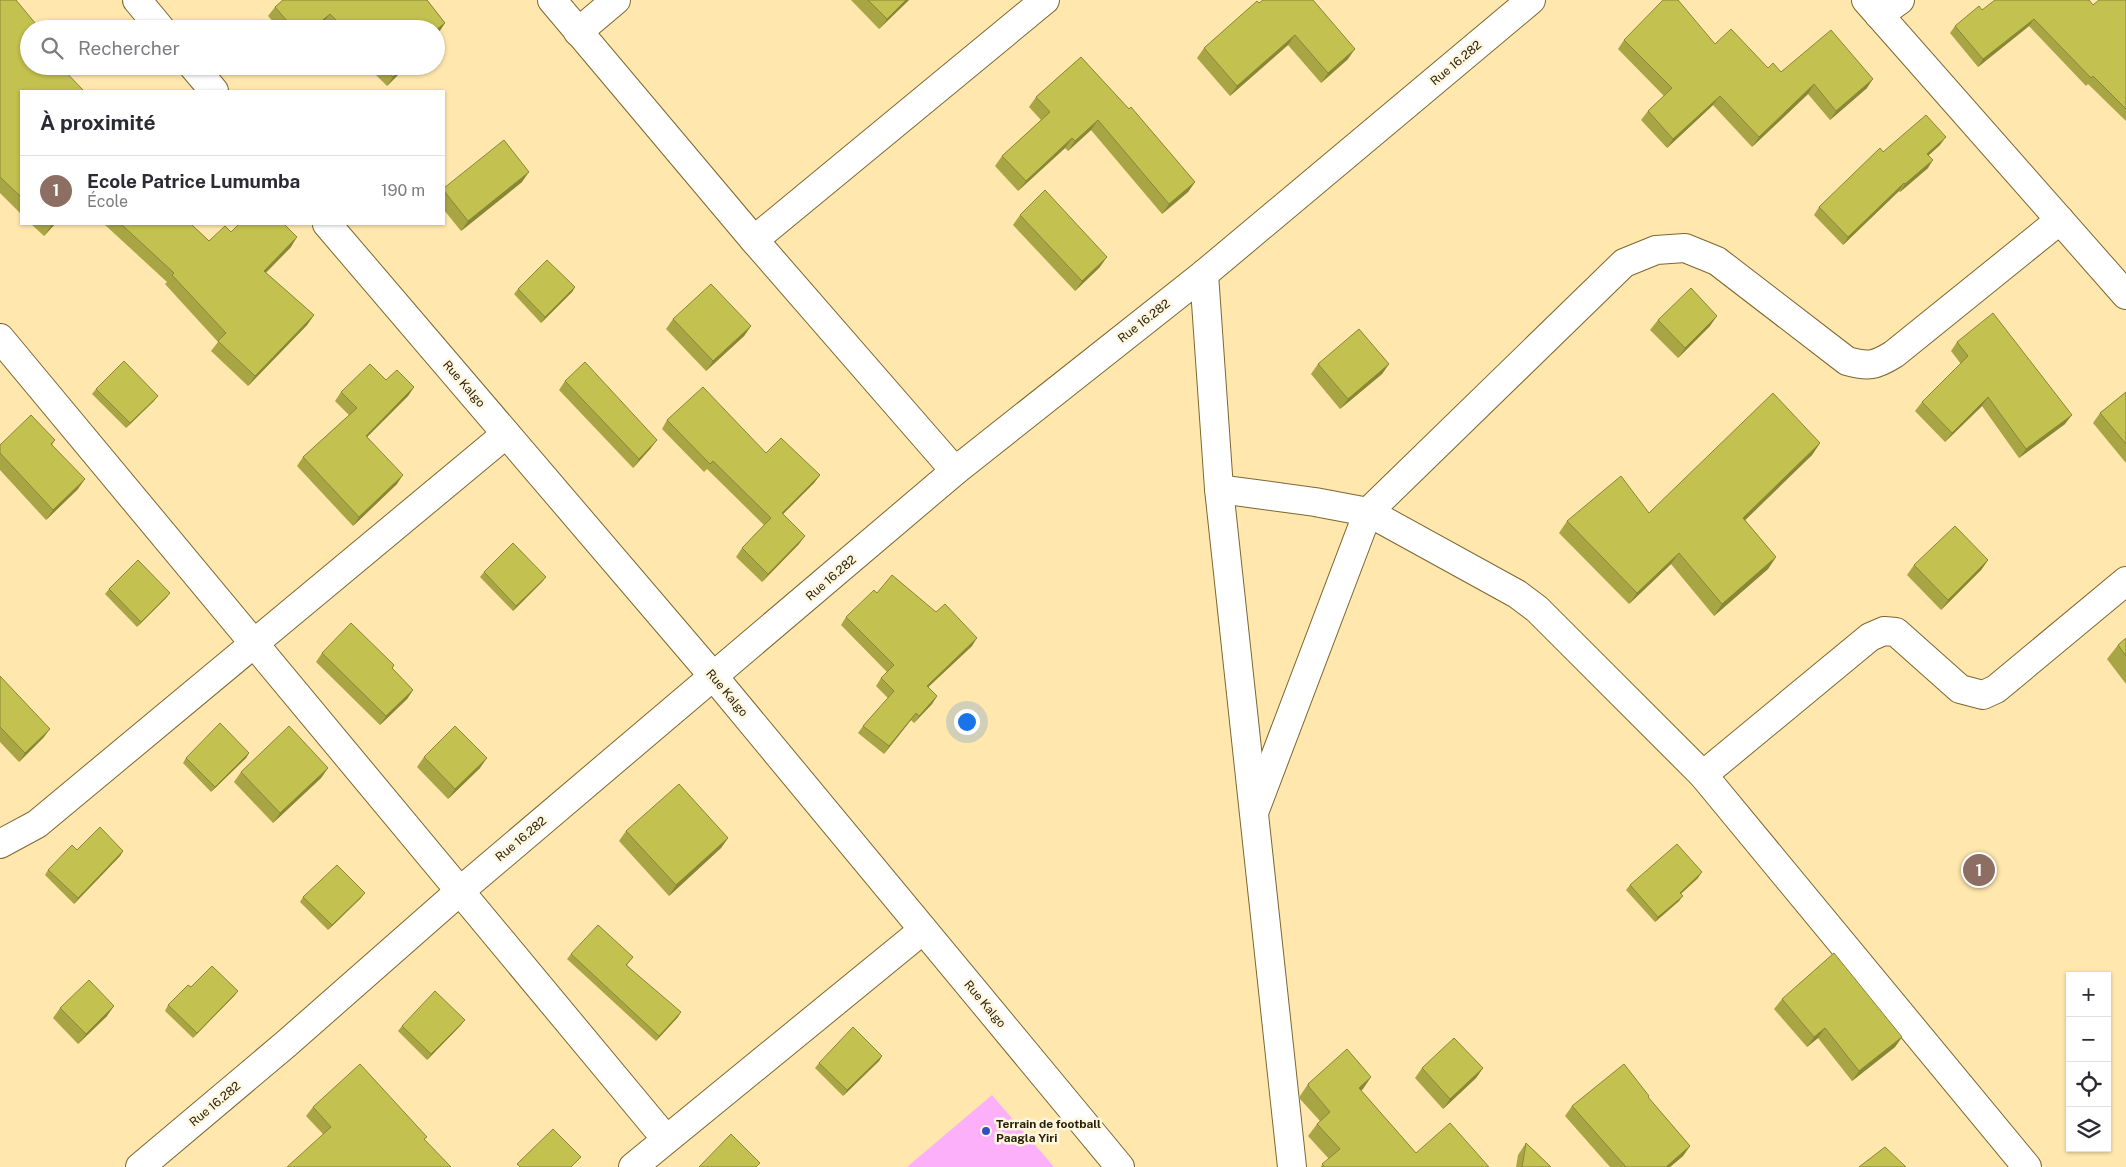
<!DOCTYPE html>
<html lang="fr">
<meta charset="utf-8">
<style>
body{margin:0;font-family:"Public Sans",sans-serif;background:#f2f2f3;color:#2b2b33}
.controls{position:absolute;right:15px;bottom:15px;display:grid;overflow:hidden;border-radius:0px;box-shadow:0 1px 4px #0004}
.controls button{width:45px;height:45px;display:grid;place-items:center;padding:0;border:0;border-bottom:1px solid #e1e1e2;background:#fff;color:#2b2b33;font:25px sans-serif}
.you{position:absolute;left:966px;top:721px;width:18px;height:18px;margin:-12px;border:4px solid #fff;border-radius:50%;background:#1a73e8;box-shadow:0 0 0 8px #1a73e833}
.badge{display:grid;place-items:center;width:32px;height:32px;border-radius:50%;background:#324ebf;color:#fff;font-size:16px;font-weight:700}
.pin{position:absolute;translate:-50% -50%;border:2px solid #fff;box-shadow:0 1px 5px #0006}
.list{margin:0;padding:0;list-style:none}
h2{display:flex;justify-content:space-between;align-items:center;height:65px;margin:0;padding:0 20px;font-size:21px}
h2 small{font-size:16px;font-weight:400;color:#7c7c81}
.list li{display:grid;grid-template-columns:32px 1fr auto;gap:15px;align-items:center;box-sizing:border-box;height:70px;padding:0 20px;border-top:1px solid #e1e1e2}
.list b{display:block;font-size:19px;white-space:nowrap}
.list p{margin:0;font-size:16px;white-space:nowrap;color:#7c7c81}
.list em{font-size:16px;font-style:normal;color:#7c7c81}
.icon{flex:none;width:28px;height:28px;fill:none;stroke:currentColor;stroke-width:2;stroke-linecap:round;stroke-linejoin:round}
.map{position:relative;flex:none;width:2126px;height:1167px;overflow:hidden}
.search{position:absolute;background:#fff;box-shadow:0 1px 4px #0004;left:20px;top:20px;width:425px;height:55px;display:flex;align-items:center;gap:12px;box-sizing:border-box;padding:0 18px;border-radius:28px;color:#7c7c81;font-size:19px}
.panel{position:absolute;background:#fff;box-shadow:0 1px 4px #0004;left:20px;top:90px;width:425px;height:135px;border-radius:0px}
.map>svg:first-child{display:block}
.pitch{fill:#fdb0fa}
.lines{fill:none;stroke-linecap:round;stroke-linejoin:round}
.street-casing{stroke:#7c6730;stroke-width:30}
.street{stroke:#fff;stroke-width:28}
.wall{fill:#a8a644}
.shaded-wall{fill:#888737}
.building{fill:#c3c14f;stroke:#888737}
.poi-dot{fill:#324ebf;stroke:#fff6df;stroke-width:2}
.labels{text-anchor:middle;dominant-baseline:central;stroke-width:5;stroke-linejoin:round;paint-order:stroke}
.street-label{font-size:12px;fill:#281f08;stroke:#fff6df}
.poi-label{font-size:12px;font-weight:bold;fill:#281f08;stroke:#fff6df;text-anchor:start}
</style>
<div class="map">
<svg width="2126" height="1167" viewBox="0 0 2126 1167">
<rect width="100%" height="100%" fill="#ffe7ad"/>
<path class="pitch" d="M 992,1095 L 1054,1167 L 907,1167 Z"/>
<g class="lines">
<g class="street-casing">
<g id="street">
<path d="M 137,0 L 161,29"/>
<path d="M 552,0 L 754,240 L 955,471"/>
<path d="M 1866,0 L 2126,295"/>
<path d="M 1879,15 L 1900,0"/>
<path d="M 578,32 L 616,0"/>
<path d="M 193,66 L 214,91"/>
<path d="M 327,224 L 714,677 L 1120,1167"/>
<path d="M 754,240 L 1045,0"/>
<path d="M 1204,274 L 1219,489 L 1292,1167"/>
<path d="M 0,338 L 666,1139"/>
<path d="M 1219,489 L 1315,502 L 1368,512 L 1624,263 L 1656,250 L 1685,248 L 1717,261 L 1847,361 C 1868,367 1875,366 1894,354 L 2060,220"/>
<path d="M 1703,775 L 1870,637 L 1884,631 L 1896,632 L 1960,689 L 1983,695 L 1996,689 L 2126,581"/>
<path d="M 1255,810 L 1368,512 L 1517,594 L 1537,609 L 1703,775 L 2027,1167"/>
<path d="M 0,844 L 37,824 L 506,434"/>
<path d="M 140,1167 L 286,1044 L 460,891 L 955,471 L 1204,274 L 1531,0"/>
<path d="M 633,1167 L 923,930"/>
</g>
</g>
<use href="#street" class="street"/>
</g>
<g class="wall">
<path d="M 0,0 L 29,29 L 21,91 L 21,214 L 0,193 Z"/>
<path d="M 283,0 L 427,0 L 445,23 L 439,32 L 436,34 L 436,29 L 329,29 L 323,23 L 316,29 L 280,29 L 268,16 L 275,7 Z"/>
<path d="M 851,0 L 909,0 L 879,29 Z"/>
<path d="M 2126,0 L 2126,121 L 2088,84 L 2086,86 L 2029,26 L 1978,67 L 1950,33 L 1955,26 L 1982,10 L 2093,5 Z"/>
<path d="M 1259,3 L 1348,59 L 1321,83 L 1288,45 L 1230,96 L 1197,58 L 1204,48 Z"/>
<path d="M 1624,40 L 1768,68 L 1781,72 L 1867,88 L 1830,120 L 1808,94 L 1752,147 L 1713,105 L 1667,148 L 1641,120 L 1648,111 L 1664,96 L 1618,49 Z"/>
<path d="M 1081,57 L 1195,182 L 1188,192 L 1162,214 L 1091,130 L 1068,151 L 1065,148 L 1018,191 L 995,166 L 1002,156 L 1041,120 L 1029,107 L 1036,97 Z"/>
<path d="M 367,66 L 407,66 L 387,86 Z"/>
<path d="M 1940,145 L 1929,155 L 1928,168 L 1900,192 L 1899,191 L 1843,245 L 1814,215 L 1819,207 L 1883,152 Z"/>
<path d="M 522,182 L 461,231 L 444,210 L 444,188 Z"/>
<path d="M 1020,215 L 1100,267 L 1075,291 L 1013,225 Z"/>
<path d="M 31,224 L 55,224 L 44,236 Z"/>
<path d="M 104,224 L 191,224 L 209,241 L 231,232 L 291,247 L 266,273 L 314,315 L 307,325 L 248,386 L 211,351 L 218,342 L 165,284 L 167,282 Z"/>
<path d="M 575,287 L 572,292 L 541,323 L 514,294 L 518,289 Z"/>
<path d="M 673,319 L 751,326 L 744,336 L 706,371 L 666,329 Z"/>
<path d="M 1658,320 L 1710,326 L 1678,358 L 1650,330 Z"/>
<path d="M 1957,342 L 2065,424 L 2019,458 L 1982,406 L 1945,442 L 1915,411 L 1922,402 L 1961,364 L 1951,351 Z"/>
<path d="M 1318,364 L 1389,364 L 1382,374 L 1340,409 L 1311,374 Z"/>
<path d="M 386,380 L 414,387 L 408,396 L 367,437 L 397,484 L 353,526 L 297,466 L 303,457 L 349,415 L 335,401 L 341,392 Z"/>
<path d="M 565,381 L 651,448 L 633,468 L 559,390 Z"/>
<path d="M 96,389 L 154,401 L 126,428 L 92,394 Z"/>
<path d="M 2126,392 L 2126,463 L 2093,423 L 2100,413 Z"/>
<path d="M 667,420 L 766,453 L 820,475 L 814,483 L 783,514 L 799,544 L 762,582 L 736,557 L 742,548 L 764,525 L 707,469 L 704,472 L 662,429 Z"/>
<path d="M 55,440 L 52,445 L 78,489 L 46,520 L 0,470 L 0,445 Z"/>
<path d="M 1820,443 L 1812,455 L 1745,520 L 1776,557 L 1768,569 L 1714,616 L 1671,564 L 1629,604 L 1559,533 L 1567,521 L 1649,513 Z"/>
<path d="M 1988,560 L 1981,570 L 1941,610 L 1907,575 L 1914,565 Z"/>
<path d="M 484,572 L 546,577 L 542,582 L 513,611 L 480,577 Z"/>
<path d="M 109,589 L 170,593 L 166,598 L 137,627 L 105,594 Z"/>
<path d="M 877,593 L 936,612 L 972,646 L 928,687 L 937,696 L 932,704 L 914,723 L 911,720 L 884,754 L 858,733 L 863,726 L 888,698 L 876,686 L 881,678 L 887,672 L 841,625 L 846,617 Z"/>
<path d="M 2126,638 L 2126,684 L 2107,659 L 2118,645 Z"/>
<path d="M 322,653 L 394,665 L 392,668 L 413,690 L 407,699 L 380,725 L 316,662 Z"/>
<path d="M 0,676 L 44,737 L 19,762 L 0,742 Z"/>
<path d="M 249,753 L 246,758 L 211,792 L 183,763 L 186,758 Z"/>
<path d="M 424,757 L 480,768 L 448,799 L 417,767 Z"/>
<path d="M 328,768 L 321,778 L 273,823 L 234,782 L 241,772 Z"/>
<path d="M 626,831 L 728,838 L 721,848 L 669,896 L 619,841 Z"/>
<path d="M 77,850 L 123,851 L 120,856 L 74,904 L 45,875 L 48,870 Z"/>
<path d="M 1698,878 L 1681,894 L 1679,901 L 1655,922 L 1626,890 L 1630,885 Z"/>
<path d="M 303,897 L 361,898 L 328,930 L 300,902 Z"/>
<path d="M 571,954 L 633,957 L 627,965 L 678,1017 L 656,1041 L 567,959 Z"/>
<path d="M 191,987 L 238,991 L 234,996 L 193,1038 L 165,1011 L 168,1005 Z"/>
<path d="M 1782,999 L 1902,1037 L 1895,1047 L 1852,1081 L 1818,1038 L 1807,1047 L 1774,1009 Z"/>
<path d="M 60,1008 L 107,1016 L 78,1044 L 53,1018 Z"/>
<path d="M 461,1025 L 427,1060 L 398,1031 L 402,1026 Z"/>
<path d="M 882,1056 L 879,1061 L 843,1096 L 815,1068 L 819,1063 Z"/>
<path d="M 1422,1068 L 1483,1068 L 1476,1078 L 1443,1109 L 1415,1078 Z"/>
<path d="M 1371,1077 L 1361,1091 L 1416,1153 L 1489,1167 L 1320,1167 L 1329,1159 L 1308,1136 L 1317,1124 L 1320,1121 L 1300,1099 L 1300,1096 L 1308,1084 Z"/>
<path d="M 1649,1096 L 1648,1098 L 1690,1146 L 1683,1156 L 1670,1167 L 1610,1167 L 1565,1116 L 1572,1106 Z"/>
<path d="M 313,1107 L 425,1140 L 323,1134 L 306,1116 Z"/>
<path d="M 1526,1143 L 1551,1167 L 1516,1167 L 1518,1155 Z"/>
</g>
<g class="shaded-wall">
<path d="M 906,0 L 909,0 L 879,29 L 887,19 Z"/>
<path d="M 330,14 L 323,23 L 316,29 L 312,29 Z"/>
<path d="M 2034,19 L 2029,26 L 1978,67 L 1983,59 Z"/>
<path d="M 445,23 L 439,32 L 436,34 L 436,30 Z"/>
<path d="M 1295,35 L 1288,45 L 1230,96 L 1237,86 Z"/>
<path d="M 1355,49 L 1348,59 L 1321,83 L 1328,73 Z"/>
<path d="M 404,66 L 407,66 L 387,86 L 393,77 Z"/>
<path d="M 1873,79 L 1867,88 L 1830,120 L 1836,111 Z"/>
<path d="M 1814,84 L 1808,94 L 1752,147 L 1759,137 Z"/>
<path d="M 1720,96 L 1713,105 L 1667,148 L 1673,139 Z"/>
<path d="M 1098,120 L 1091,130 L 1068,151 L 1075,141 Z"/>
<path d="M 1946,137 L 1940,145 L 1922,161 L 1927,154 Z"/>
<path d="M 1072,138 L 1065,148 L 1018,191 L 1026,181 Z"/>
<path d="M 1933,160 L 1928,168 L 1900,192 L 1905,184 Z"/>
<path d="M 529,172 L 522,182 L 461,231 L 468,221 Z"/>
<path d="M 1195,182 L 1188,192 L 1162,214 L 1169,204 Z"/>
<path d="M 1904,183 L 1899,191 L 1843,245 L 1848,237 Z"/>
<path d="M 53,224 L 55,224 L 44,236 L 51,226 Z"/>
<path d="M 297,237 L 291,247 L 257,281 L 264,271 Z"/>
<path d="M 1107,257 L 1100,267 L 1075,291 L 1082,281 Z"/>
<path d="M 575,287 L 572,292 L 541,323 L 545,317 Z"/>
<path d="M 314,315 L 307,325 L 248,386 L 255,376 Z"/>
<path d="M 1717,316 L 1710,326 L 1678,358 L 1685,348 Z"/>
<path d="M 751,326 L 744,336 L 706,371 L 713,361 Z"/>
<path d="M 1389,364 L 1382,374 L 1340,409 L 1348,399 Z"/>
<path d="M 414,387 L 408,396 L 359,445 L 366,436 Z"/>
<path d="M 158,396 L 154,401 L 126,428 L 130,423 Z"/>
<path d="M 1988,397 L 1982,406 L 1945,442 L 1952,433 Z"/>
<path d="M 2072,415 L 2065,424 L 2019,458 L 2026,449 Z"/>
<path d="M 657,440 L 651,448 L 633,468 L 639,459 Z"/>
<path d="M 1820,443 L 1812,455 L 1735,530 L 1743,518 Z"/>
<path d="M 403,475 L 397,484 L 353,526 L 359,517 Z"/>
<path d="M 820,475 L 814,483 L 776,521 L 782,513 Z"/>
<path d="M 85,479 L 78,489 L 46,520 L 53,510 Z"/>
<path d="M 805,536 L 799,544 L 762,582 L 768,574 Z"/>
<path d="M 1679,553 L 1671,564 L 1629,604 L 1637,593 Z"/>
<path d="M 1776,557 L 1768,569 L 1714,616 L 1722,604 Z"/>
<path d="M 1988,560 L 1981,570 L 1941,610 L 1948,600 Z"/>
<path d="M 546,577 L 542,582 L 513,611 L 516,606 Z"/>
<path d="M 170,593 L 166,598 L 137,627 L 141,622 Z"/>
<path d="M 977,638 L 972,646 L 922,693 L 927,686 Z"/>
<path d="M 413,690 L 407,699 L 380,725 L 386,716 Z"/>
<path d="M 937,696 L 932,704 L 914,723 L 919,716 Z"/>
<path d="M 916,713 L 911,720 L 884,754 L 889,746 Z"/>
<path d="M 50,729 L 44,737 L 19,762 L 25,753 Z"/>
<path d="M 249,753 L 246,758 L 211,792 L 215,787 Z"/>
<path d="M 487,758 L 480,768 L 448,799 L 455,789 Z"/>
<path d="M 328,768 L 321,778 L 273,823 L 280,813 Z"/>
<path d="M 728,838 L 721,848 L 669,896 L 676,885 Z"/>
<path d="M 123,851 L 120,856 L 74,904 L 78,898 Z"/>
<path d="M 1702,872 L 1698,878 L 1676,898 L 1680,893 Z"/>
<path d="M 365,893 L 361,898 L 328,930 L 332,925 Z"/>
<path d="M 1683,896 L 1679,901 L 1655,922 L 1658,917 Z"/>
<path d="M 238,991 L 234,996 L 193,1038 L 197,1033 Z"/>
<path d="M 114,1006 L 107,1016 L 78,1044 L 86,1034 Z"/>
<path d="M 681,1012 L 678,1017 L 656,1041 L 659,1036 Z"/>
<path d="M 465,1020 L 461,1025 L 427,1060 L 431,1054 Z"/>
<path d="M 1825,1028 L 1818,1038 L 1807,1047 L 1814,1037 Z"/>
<path d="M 1902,1037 L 1895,1047 L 1852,1081 L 1859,1071 Z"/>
<path d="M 882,1056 L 879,1061 L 843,1096 L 847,1090 Z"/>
<path d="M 1483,1068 L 1476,1078 L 1443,1109 L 1450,1099 Z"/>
<path d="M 1371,1077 L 1363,1089 L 1351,1100 L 1359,1088 Z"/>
<path d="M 1690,1146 L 1683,1156 L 1670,1167 L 1666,1167 Z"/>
</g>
<g class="building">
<path d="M 0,0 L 16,0 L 40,29 L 29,29 L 29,66 L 60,66 L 84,91 L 21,91 L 21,197 L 0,177 Z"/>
<path d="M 283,0 L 427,0 L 445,23 L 436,30 L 436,29 L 345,29 L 330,14 L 312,29 L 294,29 L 275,7 Z"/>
<path d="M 868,0 L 906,0 L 887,19 Z"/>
<path d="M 1263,0 L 1313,0 L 1355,49 L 1328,73 L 1295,35 L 1237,86 L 1204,48 L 1257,1 L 1259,3 Z"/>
<path d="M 1663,0 L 1678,0 L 1715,44 L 1731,29 L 1768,68 L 1773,63 L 1781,72 L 1831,30 L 1873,79 L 1836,111 L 1814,84 L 1759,137 L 1720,96 L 1673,139 L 1648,111 L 1672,88 L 1624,40 Z"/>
<path d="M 1995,0 L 2089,0 L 2093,5 L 2099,0 L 2126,0 L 2126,109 L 2093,76 L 2091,78 L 2034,19 L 1983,59 L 1955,26 L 1979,6 L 1982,10 Z"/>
<path d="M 1081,57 L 1129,109 L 1131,107 L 1195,182 L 1169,204 L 1098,120 L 1075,141 L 1072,138 L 1026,181 L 1002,156 L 1050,112 L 1036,97 Z"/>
<path d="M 383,66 L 404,66 L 393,77 Z"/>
<path d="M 1926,115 L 1946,137 L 1927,154 L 1933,160 L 1905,184 L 1904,183 L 1848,237 L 1819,207 L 1880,148 L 1883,152 Z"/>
<path d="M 504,140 L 529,172 L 468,221 L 444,191 L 444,188 Z"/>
<path d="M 1045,190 L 1107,257 L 1082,281 L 1020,215 Z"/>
<path d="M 121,224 L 191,224 L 209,241 L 225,226 L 231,232 L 239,224 L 284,224 L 297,237 L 264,271 L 314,315 L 255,376 L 218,341 L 226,333 L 172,275 L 174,273 Z"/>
<path d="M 547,260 L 575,287 L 545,317 L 518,289 Z"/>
<path d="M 711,284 L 751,326 L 713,361 L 673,319 Z"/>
<path d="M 1691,288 L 1717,316 L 1685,348 L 1658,320 Z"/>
<path d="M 1993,313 L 2072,415 L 2026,449 L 1988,397 L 1952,433 L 1922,402 L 1968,356 L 1957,342 Z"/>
<path d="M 1359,329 L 1389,364 L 1348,399 L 1318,364 Z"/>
<path d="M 124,361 L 158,396 L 130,423 L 96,389 Z"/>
<path d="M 585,362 L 657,440 L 639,459 L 565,381 Z"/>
<path d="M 370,364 L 386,380 L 397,370 L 414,387 L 366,436 L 403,475 L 359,517 L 303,457 L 357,408 L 341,392 Z"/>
<path d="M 703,387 L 766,453 L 781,438 L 820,475 L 782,513 L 805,536 L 768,574 L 742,548 L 771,518 L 713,461 L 710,464 L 667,420 Z"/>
<path d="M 2126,392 L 2126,444 L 2100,413 Z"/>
<path d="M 1773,393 L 1820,443 L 1743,518 L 1776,557 L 1722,604 L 1679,553 L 1637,593 L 1567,521 L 1621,476 L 1649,513 Z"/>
<path d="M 31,415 L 55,440 L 51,444 L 85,479 L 53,510 L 0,453 L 0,445 Z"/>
<path d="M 1955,526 L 1988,560 L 1948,600 L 1914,565 Z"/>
<path d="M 513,543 L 546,577 L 516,606 L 484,572 Z"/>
<path d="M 138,560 L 170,593 L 141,622 L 109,589 Z"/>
<path d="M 892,575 L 936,612 L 945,604 L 977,638 L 927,686 L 937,696 L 919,716 L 916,713 L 889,746 L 863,726 L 894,691 L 881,678 L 894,665 L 846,617 L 874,590 L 877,593 Z"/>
<path d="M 351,623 L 394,665 L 392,668 L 413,690 L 386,716 L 322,653 Z"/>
<path d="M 2126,638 L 2126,656 L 2118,645 Z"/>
<path d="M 0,676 L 50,729 L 25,753 L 0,727 Z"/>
<path d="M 220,723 L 249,753 L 215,787 L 186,758 Z"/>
<path d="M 289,726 L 328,768 L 280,813 L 241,772 Z"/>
<path d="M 455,726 L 487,758 L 455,789 L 424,757 Z"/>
<path d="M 679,784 L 728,838 L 676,885 L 626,831 Z"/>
<path d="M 100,827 L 123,851 L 78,898 L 48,870 L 72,845 L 77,850 Z"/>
<path d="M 1677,844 L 1702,872 L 1680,893 L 1683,896 L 1658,917 L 1630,885 Z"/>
<path d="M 337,865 L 365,893 L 332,925 L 303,897 Z"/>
<path d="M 598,925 L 633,957 L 626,965 L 681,1012 L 659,1036 L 571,954 Z"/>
<path d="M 1834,953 L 1902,1037 L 1859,1071 L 1825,1028 L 1814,1037 L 1782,999 Z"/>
<path d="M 212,966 L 238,991 L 197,1033 L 168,1005 L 188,985 L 191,987 Z"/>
<path d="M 89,980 L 114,1006 L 86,1034 L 60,1008 Z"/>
<path d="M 435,991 L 465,1020 L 431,1054 L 402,1026 Z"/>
<path d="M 853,1027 L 882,1056 L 847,1090 L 819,1063 Z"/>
<path d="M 1454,1038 L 1483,1068 L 1450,1099 L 1422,1068 Z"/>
<path d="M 1347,1049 L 1371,1077 L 1359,1088 L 1416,1153 L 1450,1123 L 1489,1167 L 1325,1167 L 1322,1164 L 1340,1149 L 1317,1124 L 1330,1112 L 1309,1087 L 1308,1084 Z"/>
<path d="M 360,1064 L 427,1137 L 424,1139 L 451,1167 L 287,1167 L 331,1127 L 313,1107 Z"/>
<path d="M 1624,1064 L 1649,1096 L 1648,1097 L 1690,1146 L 1666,1167 L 1626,1167 L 1572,1106 Z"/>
<path d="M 553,1129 L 581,1157 L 571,1167 L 520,1167 L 517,1164 Z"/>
<path d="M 731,1134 L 760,1163 L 756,1167 L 699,1167 Z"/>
<path d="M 1526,1143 L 1551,1167 L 1522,1167 Z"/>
<path d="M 1885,1147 L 1906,1167 L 1859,1167 Z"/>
</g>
<circle class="poi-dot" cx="986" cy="1131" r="5"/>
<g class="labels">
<g class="street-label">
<text transform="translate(1456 63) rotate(-40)">Rue 16.282</text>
<text transform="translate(1144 321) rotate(-38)">Rue 16.282</text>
<text transform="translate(464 384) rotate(49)">Rue Kalgo</text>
<text transform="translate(831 578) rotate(-41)">Rue 16.282</text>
<text transform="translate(727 693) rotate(50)">Rue Kalgo</text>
<text transform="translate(521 839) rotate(-40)">Rue 16.282</text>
<text transform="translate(985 1004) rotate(50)">Rue Kalgo</text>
<text transform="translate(215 1104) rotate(-40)">Rue 16.282</text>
</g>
<g class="poi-label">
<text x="996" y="1124">Terrain de football<tspan x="996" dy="14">Paagla Yiri</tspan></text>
</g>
</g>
</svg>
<div class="controls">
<button>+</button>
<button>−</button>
<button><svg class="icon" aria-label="locate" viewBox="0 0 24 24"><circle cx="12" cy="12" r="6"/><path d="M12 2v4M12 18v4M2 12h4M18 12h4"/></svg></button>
<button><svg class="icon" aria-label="layers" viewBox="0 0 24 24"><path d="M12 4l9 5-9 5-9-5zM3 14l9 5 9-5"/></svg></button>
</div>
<div class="you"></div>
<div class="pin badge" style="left:1979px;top:870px;background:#8d6e63">1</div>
<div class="search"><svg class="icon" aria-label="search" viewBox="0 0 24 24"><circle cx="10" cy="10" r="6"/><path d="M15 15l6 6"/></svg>Rechercher</div>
<section class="panel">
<h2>À proximité<small></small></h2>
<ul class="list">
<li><span class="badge" style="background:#8d6e63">1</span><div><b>Ecole Patrice Lumumba</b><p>École</p></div><em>190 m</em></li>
</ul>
</section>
</div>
